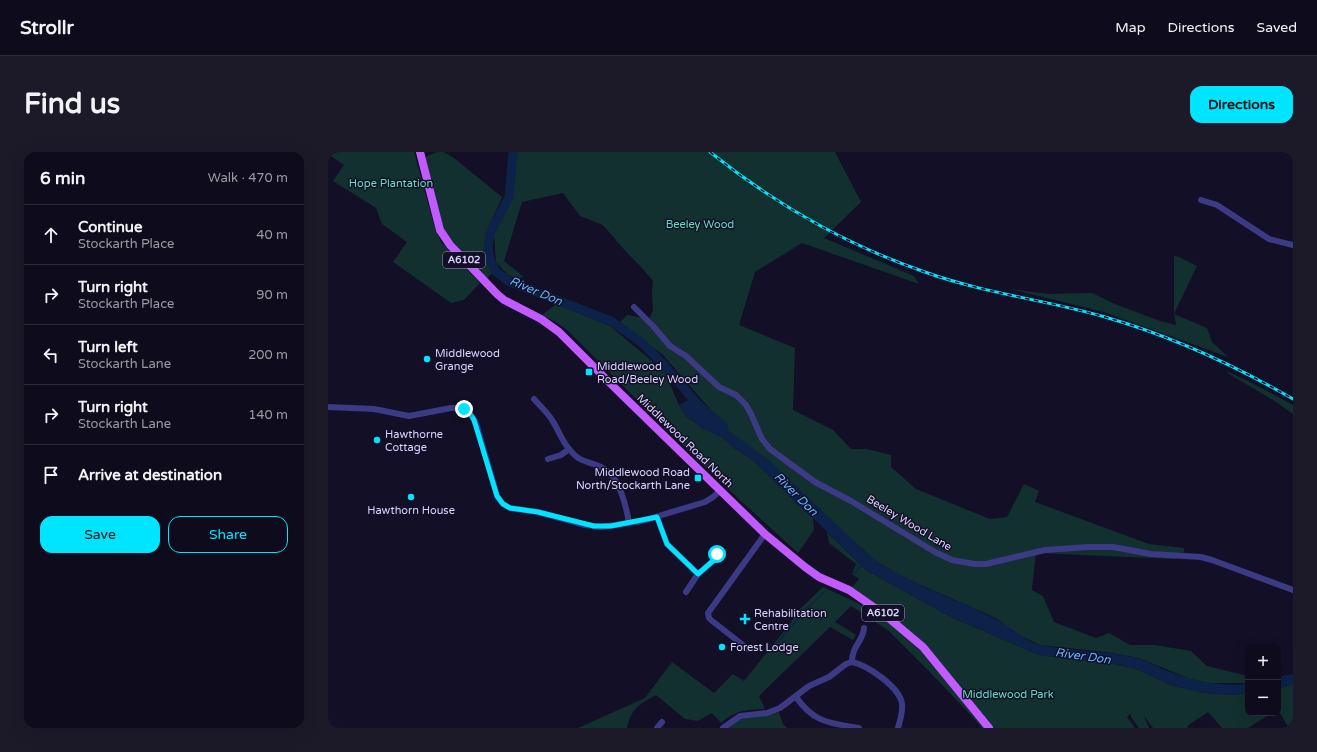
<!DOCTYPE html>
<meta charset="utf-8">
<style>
body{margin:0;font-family:"Varela Round",sans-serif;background:#1c1929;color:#f1f3f6}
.controls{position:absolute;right:12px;bottom:12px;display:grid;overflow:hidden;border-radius:8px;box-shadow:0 4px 16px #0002}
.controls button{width:36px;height:36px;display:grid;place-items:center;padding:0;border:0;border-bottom:1px solid #2e2b3b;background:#0e0b1c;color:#f1f3f6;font:20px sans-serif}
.stop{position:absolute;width:12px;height:12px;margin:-9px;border:3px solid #00e5ff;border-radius:50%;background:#fff}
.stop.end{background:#00e5ff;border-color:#fff;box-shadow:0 1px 4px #0008}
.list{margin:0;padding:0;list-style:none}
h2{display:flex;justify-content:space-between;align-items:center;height:52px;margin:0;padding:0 16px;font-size:17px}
h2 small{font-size:13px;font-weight:400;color:#9b9ba3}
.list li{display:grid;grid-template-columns:26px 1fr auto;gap:12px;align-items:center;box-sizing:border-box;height:60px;padding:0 16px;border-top:1px solid #2e2b3b}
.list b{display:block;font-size:15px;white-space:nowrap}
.list p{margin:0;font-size:13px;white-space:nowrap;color:#9b9ba3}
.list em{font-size:13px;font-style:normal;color:#9b9ba3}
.actions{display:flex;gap:8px;padding:12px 16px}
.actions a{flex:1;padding:9px 0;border:1px solid #00e5ff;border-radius:12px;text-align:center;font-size:14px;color:#00e5ff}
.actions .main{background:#00e5ff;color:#111}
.icon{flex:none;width:22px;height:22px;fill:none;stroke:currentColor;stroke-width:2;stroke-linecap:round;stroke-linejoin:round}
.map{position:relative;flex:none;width:965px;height:576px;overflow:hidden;border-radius:12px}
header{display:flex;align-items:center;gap:24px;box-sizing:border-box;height:56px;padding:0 20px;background:#0e0b1c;border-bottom:1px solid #2e2b3b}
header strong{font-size:19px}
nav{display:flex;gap:22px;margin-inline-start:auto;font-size:14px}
.intro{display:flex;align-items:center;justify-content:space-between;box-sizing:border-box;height:96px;padding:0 24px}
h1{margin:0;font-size:28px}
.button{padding:10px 18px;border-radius:12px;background:#00e5ff;color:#111;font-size:14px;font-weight:700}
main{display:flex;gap:24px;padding:0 24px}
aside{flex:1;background:#0e0b1c;border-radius:12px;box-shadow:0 4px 16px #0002}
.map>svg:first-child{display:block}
.green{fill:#12302f}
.water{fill:#0c2248}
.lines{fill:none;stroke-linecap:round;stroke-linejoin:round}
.stream{stroke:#0c2248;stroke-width:1.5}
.river{stroke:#0c2248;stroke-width:9}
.minor{stroke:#3d3a85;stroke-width:6}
.major{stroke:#c25bff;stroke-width:8}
.rail-casing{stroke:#00e5ff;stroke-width:3}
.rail{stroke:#130f26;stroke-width:1.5;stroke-dasharray:4.5;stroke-linecap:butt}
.route{stroke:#00e5ff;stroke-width:5}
.poi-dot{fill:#00e5ff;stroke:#130f26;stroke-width:1.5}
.labels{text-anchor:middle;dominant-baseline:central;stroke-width:3;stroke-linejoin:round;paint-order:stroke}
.shield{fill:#130f26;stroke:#9e99be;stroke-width:1}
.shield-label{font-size:10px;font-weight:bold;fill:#d9d4ff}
.park-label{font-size:11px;fill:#5fe0c0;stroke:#130f26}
.poi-label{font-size:11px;fill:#d9d4ff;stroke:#130f26;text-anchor:start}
.street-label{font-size:11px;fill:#d9d4ff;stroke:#130f26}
.water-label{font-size:12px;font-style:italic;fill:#62b6ff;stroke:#130f26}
</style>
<header>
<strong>Strollr</strong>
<nav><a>Map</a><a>Directions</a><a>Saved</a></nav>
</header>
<div class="intro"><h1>Find us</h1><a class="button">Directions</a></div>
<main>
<aside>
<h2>6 min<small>Walk · 470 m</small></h2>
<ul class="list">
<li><svg class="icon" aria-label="ahead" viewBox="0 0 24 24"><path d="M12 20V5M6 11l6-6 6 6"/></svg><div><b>Continue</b><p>Stockarth Place</p></div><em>40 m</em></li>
<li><svg class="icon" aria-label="right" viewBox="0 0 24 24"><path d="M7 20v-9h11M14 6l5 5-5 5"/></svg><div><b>Turn right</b><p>Stockarth Place</p></div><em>90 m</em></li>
<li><svg class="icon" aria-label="left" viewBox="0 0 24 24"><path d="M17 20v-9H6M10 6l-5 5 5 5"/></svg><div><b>Turn left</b><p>Stockarth Lane</p></div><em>200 m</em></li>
<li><svg class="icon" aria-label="right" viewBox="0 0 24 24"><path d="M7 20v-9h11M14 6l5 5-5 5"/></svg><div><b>Turn right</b><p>Stockarth Lane</p></div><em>140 m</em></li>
<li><svg class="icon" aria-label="arrive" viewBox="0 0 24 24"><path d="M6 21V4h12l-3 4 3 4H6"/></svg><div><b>Arrive at destination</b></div></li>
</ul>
<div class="actions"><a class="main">Save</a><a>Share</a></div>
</aside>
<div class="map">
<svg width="965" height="576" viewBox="0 0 965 576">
<rect width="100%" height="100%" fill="#130f26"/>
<g class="green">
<path d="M 0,0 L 86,0 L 106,73 L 113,90 L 152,131 L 136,148 L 123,151 L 65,110 L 79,90 L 54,72 L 48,56 L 5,29 L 16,13 L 0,2 Z"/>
<path d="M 109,0 L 116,0 L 126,6 L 174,45 C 162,75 148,89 164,121 L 158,127 L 129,97 L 115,77 L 97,5 Z"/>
<path d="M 183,0 L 507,0 L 533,50 L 496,86 L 586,124 L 591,132 L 474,91 L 427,120 L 411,173 L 467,196 L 465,258 L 505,278 L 523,297 L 539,297 L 563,303 L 563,315 L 588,337 L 662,367 L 679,365 L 696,332 L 711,339 L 707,350 L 821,392 L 856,396 L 856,400 L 847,407 L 708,401 L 704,438 L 715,444 L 726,470 L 768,486 L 781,481 L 802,493 L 827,493 L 863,499 L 879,514 L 920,524 L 920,531 L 881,531 L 862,527 L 811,506 L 777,500 L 712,493 L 689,482 L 668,466 L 577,426 L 549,410 L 401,279 L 335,203 L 292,170 L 299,163 L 321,167 L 325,159 L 324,141 L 325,129 L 314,116 L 300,102 L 275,73 L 252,64 L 235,41 L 194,50 L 176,109 L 196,125 L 188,127 L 179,122 L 168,110 L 166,83 L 177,58 L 187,13 Z"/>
<path d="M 846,104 L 851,105 L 869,114 L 846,162 L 879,176 L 884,190 L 900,205 L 776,160 L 682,137 L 721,142 L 764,141 L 787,152 L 832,169 L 848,173 L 846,162 Z"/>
<path d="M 228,152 L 282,174 L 336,219 L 351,253 L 358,264 L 376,277 L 393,284 L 406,296 L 425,308 L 472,355 L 485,366 L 486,378 L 470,401 L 414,350 L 345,284 L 238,177 L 226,169 L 214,163 Z"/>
<path d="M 898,219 L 918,228 L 965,253 L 965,262 L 948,250 L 901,222 Z"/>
<path d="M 499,380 L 538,418 L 623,465 L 711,503 L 785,512 L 806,516 L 843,533 L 877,541 L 905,543 L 920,541 L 920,561 L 944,561 L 920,576 L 894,576 L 880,560 L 859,574 L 860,576 L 825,576 L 816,564 L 821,576 L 811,576 L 803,565 L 803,562 L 799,565 L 807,576 L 664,576 L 599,494 L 521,436 L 525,434 L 531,427 L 524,422 L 528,412 L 501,391 Z"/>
<path d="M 495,435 L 528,450 L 562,472 L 590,495 L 612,521 L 656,576 L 654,576 L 638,558 L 600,518 L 561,479 L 523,454 L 507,470 L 528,483 L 525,488 L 502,475 L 431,544 L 437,557 C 418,558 408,558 393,571 L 384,561 L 370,569 L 357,567 L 328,543 C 312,552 303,556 299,576 L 250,576 L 317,546 L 344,510 L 386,541 L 405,522 L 416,529 L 464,469 L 472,457 Z"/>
<path d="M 965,532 L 965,574 L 961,576 L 950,558 L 950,537 Z"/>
<path d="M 451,560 L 455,572 L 459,576 L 400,576 C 402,574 405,571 407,570 C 417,564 439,565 451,560 Z"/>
</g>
<g class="water">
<path d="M 369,246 L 399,271 L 401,279 L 442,309 L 535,398 C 574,430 622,444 666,466 C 683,474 695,489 713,493 C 745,500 778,498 809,506 C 820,509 830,515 840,519 C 862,528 896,536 920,531 L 920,541 L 905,543 L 877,541 L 843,533 L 806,516 L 785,512 L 711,503 L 623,465 L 538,418 L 485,366 L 472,355 L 425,308 L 406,296 L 393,285 L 376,277 L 358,264 L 351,253 L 358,249 Z"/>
<path d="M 965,522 L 965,532 L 950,537 L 950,525 Z"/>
</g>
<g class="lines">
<g class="stream">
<path d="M 526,422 L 534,413"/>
<path d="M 449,491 L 474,462 L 496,440"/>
</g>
<path class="river" d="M 185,0 L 181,45 L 162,81 L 160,96 L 162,107 L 168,120 L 182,130 L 283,169 L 313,190 L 335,212 L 390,276 L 395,280"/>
<g class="minor">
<path d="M 873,48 L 889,53 L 941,87 L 965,93"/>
<path d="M 306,155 L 325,174 L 342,194 L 358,204 L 391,235 L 408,243 L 418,253 L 423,262 L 434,287 L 442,297 L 487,330 L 523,349 L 607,400 L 624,408 L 647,412 L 658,412 L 717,398 L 760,395 L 785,395 L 823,402 L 873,405 L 884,408 L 965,438"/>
<path d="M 206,247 C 212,254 219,260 224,268 C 230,277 234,289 241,297 C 253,312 259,308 273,315 C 291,323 298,353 301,371"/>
<path d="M 0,255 L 46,257 L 81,264 L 123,256 C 137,255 144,261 149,274 L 169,344 L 175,352 L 182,356 L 210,360 L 257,373 L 273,375 L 314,369 L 377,350 L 385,345 L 392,339"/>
<path d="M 220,307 L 233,303 L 241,297"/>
<path d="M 329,365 L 339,392 L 370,422"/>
<path d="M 358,440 L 370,422 L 386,408 L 389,402"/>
<path d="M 536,476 C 535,490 524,493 524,510 C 539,513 572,535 574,552 C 575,560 572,568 570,576"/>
<path d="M 420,497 L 383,468 L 381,466 L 380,461 L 437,382"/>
<path d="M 468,545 C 486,571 502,571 531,576"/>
<path d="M 329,576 L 334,570"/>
<path d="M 395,576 L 412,564 L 439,561 L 452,556 L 481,534 L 501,525 L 518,512 L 524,510"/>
</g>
<path class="major" d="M 92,0 L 112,78 L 122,93 L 169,142 L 176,148 L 213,167 L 231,180 L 288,237 L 437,382 L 477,415 L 491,425 L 521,438 L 557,463 L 595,495 L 661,576"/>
<g class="rail-casing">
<path id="rail" d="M 382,0 C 447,52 518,93 597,120 C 655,141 718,148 777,165 C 843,184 906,213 965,247"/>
</g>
<use href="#rail" class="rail"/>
</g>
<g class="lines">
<path class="route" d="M 136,257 L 141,260 L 146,268 L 169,344 L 175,352 L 182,356 L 210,360 L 266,374 L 283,374 L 329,365 L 339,392 L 370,422 L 386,408 L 389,402"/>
</g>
<g class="poi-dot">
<circle cx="99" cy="207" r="4"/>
<rect x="257" y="216" width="8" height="8" rx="2"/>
<circle cx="49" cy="288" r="4"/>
<rect x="366" y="322" width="8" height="8" rx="2"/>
<circle cx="83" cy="345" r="4"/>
<path d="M415 461h4v4h4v4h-4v4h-4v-4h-4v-4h4z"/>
<circle cx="394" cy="495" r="4"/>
</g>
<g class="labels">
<g class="shield">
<rect x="115" y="100" width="42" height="16" rx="3"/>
<rect x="534" y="453" width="42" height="16" rx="3"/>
</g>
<g class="shield-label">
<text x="136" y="108">A6102</text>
<text x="555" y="461">A6102</text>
</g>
<g class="park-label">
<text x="63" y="31">Hope Plantation</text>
<text x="372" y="72">Beeley Wood</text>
<text x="680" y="542">Middlewood Park</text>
</g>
<g class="poi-label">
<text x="107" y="201">Middlewood<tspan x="107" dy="13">Grange</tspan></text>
<text x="269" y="214">Middlewood<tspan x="269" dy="13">Road/Beeley Wood</tspan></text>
<text x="57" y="282">Hawthorne<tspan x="57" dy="13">Cottage</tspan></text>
<text x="362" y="320" text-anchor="end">Middlewood Road<tspan x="362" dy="13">North/Stockarth Lane</tspan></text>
<text x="83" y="358" text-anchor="middle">Hawthorn House</text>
<text x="426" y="461">Rehabilitation<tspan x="426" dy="13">Centre</tspan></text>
<text x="402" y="495">Forest Lodge</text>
</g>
<g class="street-label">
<text transform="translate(357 289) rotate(44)">Middlewood Road North</text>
<text transform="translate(581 371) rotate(31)">Beeley Wood Lane</text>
</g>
<g class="water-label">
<text transform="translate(208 139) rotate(23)">River Don</text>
<text transform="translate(468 342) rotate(45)">River Don</text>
<text transform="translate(755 504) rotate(8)">River Don</text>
</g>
</g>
</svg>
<div class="controls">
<button>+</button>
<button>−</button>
</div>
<div class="stop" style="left:389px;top:402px"></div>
<div class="stop end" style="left:136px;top:257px"></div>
</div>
</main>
